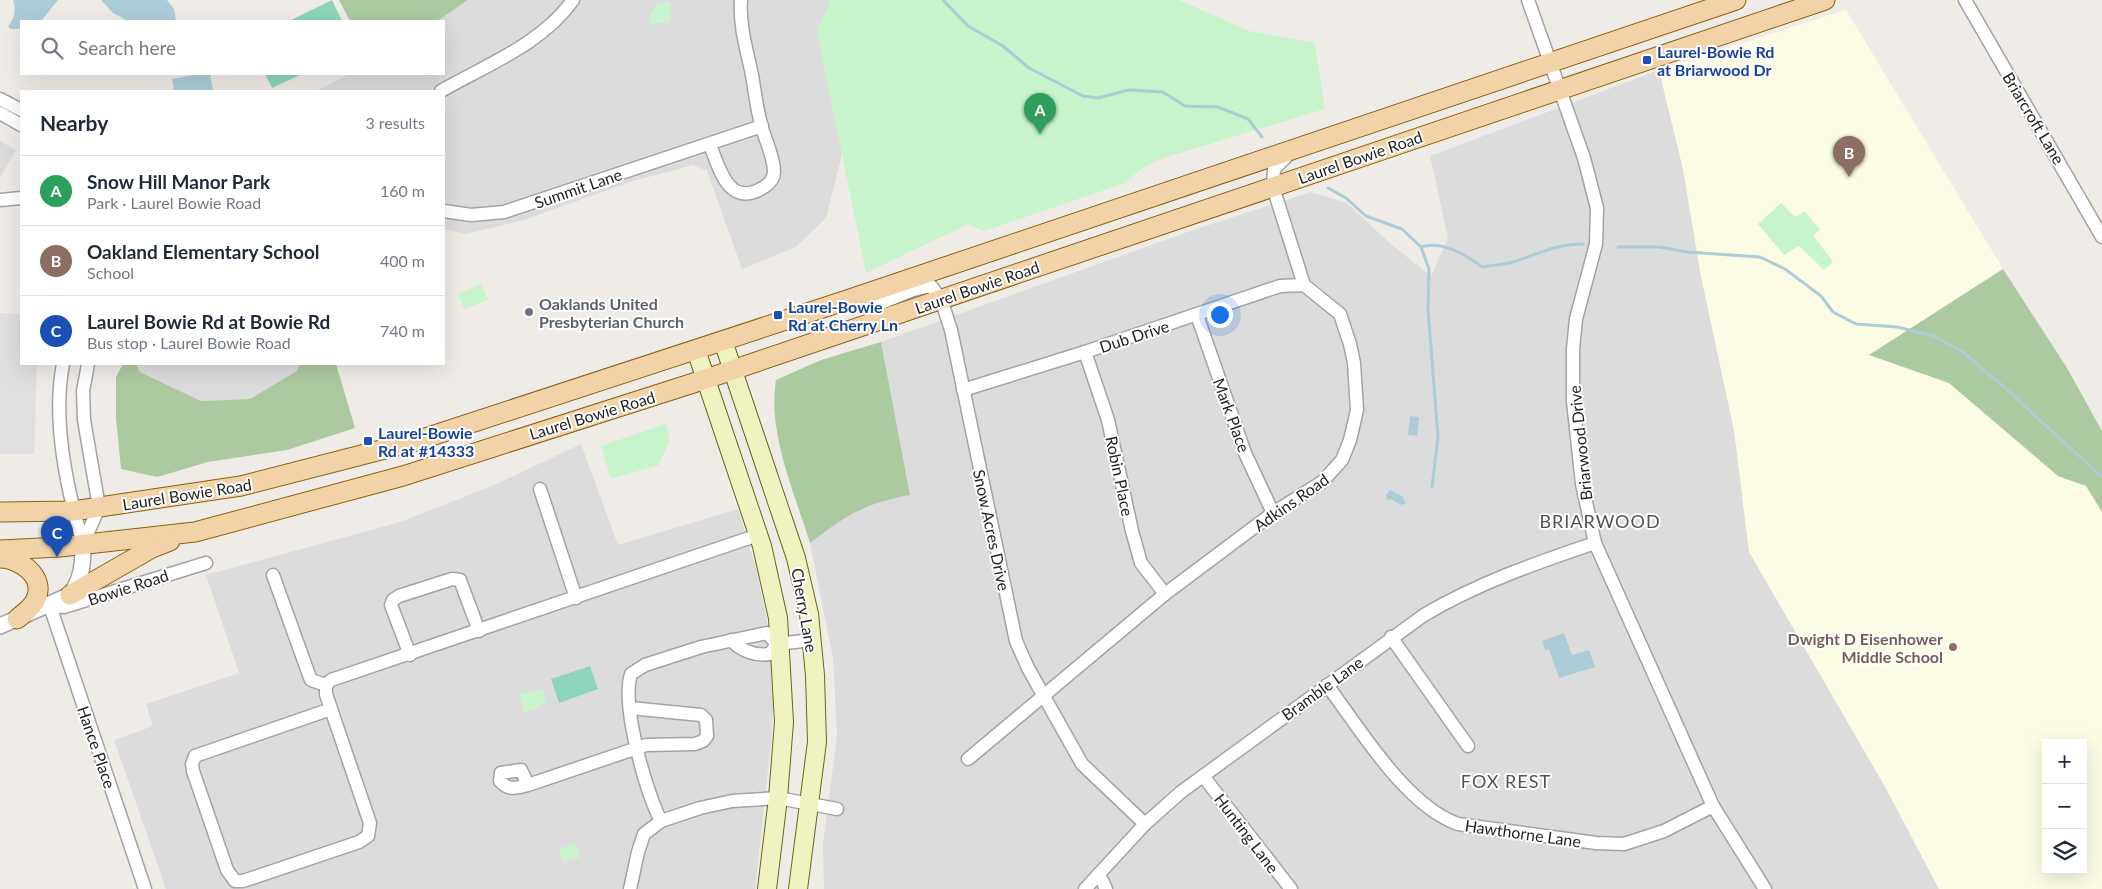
<!DOCTYPE html>
<meta charset="utf-8">
<style>
body{margin:0;font-family:Lato,sans-serif;background:#f2f2f3;color:#1f2937}
.controls{position:absolute;right:15px;bottom:15px;display:grid;overflow:hidden;border-radius:0px;box-shadow:0 5px 20px #0002}
.controls button{width:45px;height:45px;display:grid;place-items:center;padding:0;border:0;border-bottom:1px solid #e0e1e3;background:#fff;color:#1f2937;font:25px sans-serif}
.you{position:absolute;left:1219px;top:314px;width:18px;height:18px;margin:-12px;border:4px solid #fff;border-radius:50%;background:#1a73e8;box-shadow:0 0 0 8px #1a73e833}
.badge{display:grid;place-items:center;width:32px;height:32px;border-radius:50%;background:#b91715;color:#fff;font-size:16px;font-weight:700}
.pin{position:absolute;translate:-50% -41px;filter:drop-shadow(0 1px 2px #0008)}
.pin::after{content:'';position:absolute;top:26px;width:18px;height:15px;background:inherit;clip-path:polygon(0 0,100% 0,50% 100%)}
.list{margin:0;padding:0;list-style:none}
h2{display:flex;justify-content:space-between;align-items:center;height:65px;margin:0;padding:0 20px;font-size:21px}
h2 small{font-size:16px;font-weight:400;color:#747a83}
.list li{display:grid;grid-template-columns:32px 1fr auto;gap:15px;align-items:center;box-sizing:border-box;height:70px;padding:0 20px;border-top:1px solid #e0e1e3}
.list b{display:block;font-size:19px;white-space:nowrap}
.list p{margin:0;font-size:16px;white-space:nowrap;color:#747a83}
.list em{font-size:16px;font-style:normal;color:#747a83}
.icon{flex:none;width:28px;height:28px;fill:none;stroke:currentColor;stroke-width:2;stroke-linecap:round;stroke-linejoin:round}
.map{position:relative;flex:none;width:2102px;height:889px;overflow:hidden}
.search{position:absolute;background:#fff;box-shadow:0 5px 20px #0002;left:20px;top:20px;width:425px;height:55px;display:flex;align-items:center;gap:12px;box-sizing:border-box;padding:0 18px;border-radius:0px;color:#747a83;font-size:19px}
.panel{position:absolute;background:#fff;box-shadow:0 5px 20px #0002;left:20px;top:90px;width:425px;height:275px;border-radius:0px}
.map>svg:first-child{display:block}
.residential{fill:#dddcdc}
.education{fill:#fbfce3;fill-rule:evenodd}
.forest{fill:#accaa0}
.park{fill:#c8f4cc}
.pitch{fill:#8dd5ba}
.parking{fill:#dfdfdf}
.water{fill:#accdd8}
.lines{fill:none;stroke-linecap:round;stroke-linejoin:round}
.stream{stroke:#accdd8;stroke-width:3}
.minor-casing{stroke:#a3a3a3;stroke-width:15}
.tertiary-casing{stroke:#a3a3a3;stroke-width:18}
.secondary-casing{stroke:#616c11;stroke-width:20}
.primary-casing{stroke:#8b6310;stroke-width:21}
.minor{stroke:#fff;stroke-width:12}
.tertiary{stroke:#fff;stroke-width:15}
.secondary{stroke:#f0f3c0;stroke-width:18}
.primary{stroke:#f2d3a8;stroke-width:19}
.transit-dot{fill:#1a4fb4;stroke:#fff;stroke-width:2}
.worship-dot{fill:#6b7280;stroke:#fff;stroke-width:2}
.education-dot{fill:#8d6e63;stroke:#fff;stroke-width:2}
.labels{text-anchor:middle;dominant-baseline:central;stroke-width:4;stroke-linejoin:round;paint-order:stroke}
.transit-label{font-size:16px;font-weight:bold;fill:#164399;stroke:#fff;text-anchor:start}
.street-label{font-size:16px;fill:#1f1f1f;stroke:#fff}
.worship-label{font-size:16px;font-weight:bold;fill:#5b616d;stroke:#fff;text-anchor:start}
.education-label{font-size:16px;font-weight:bold;fill:#785e54;stroke:#fff;text-anchor:end}
.neighbourhood-label{font-size:18px;letter-spacing:1px;fill:#525252;stroke:#fff}
</style>
<div class="map">
<svg width="2102" height="889" viewBox="0 0 2102 889">
<rect width="100%" height="100%" fill="#efece7"/>
<g class="residential">
<path d="M 468,0 L 830,0 L 828,33 L 845,132 L 841,159 L 826,218 L 796,247 L 742,269 L 707,171 L 693,165 L 633,181 L 524,220 L 466,234 L 444,229 L 444,91 L 316,91 L 349,74 L 444,74 L 444,21 L 437,21 Z"/>
<path d="M 1659,70 L 1683,169 L 1701,276 L 1734,430 L 1742,486 L 1888,792 L 1939,889 L 824,889 L 823,845 L 837,736 L 833,658 L 810,543 L 845,516 L 876,502 L 910,495 L 881,342 L 1190,231 L 1311,192 L 1347,203 L 1392,245 L 1431,276 L 1448,238 L 1430,156 Z"/>
<path d="M 0,141 L 16,150 L 0,178 Z"/>
<path d="M 136,364 L 299,364 L 297,371 L 250,399 L 201,401 L 140,372 Z"/>
<path d="M 581,444 L 618,545 L 738,509 L 755,564 L 767,621 L 774,680 L 772,733 L 755,889 L 166,889 L 114,740 L 153,726 L 146,704 L 239,673 L 206,575 L 400,522 L 492,486 Z"/>
</g>
<path class="education" d="M 1846,10 L 2003,269 L 1869,355 L 1949,383 L 2058,476 L 2086,486 L 2102,512 L 2102,889 L 1939,889 L 1888,792 L 1749,552 L 1734,430 L 1701,276 L 1683,169 L 1659,70 ZM 2046,743 L 2083,743 L 2083,870 L 2046,870 Z"/>
<g class="forest">
<path d="M 339,0 L 468,0 L 437,21 L 350,21 Z"/>
<path d="M 2003,269 L 2067,368 L 2102,431 L 2102,512 L 2086,486 L 2058,476 L 1949,383 L 1869,355 Z"/>
<path d="M 881,342 L 910,495 C 863,504 848,514 810,543 C 795,494 767,432 776,380 L 821,360 Z"/>
<path d="M 123,364 L 136,364 L 140,372 L 201,401 L 250,399 L 297,371 L 299,364 L 336,364 L 355,428 L 287,450 L 208,462 L 157,477 L 121,469 L 116,418 L 116,377 Z"/>
</g>
<g class="park">
<path d="M 831,0 L 1179,0 L 1249,31 L 1315,43 L 1325,109 L 1160,159 L 1141,169 L 1123,184 L 984,231 L 968,224 L 866,273 L 817,31 Z"/>
<path d="M 658,3 L 671,3 L 670,23 L 649,23 L 650,16 Z"/>
<path d="M 1781,203 L 1795,217 L 1805,211 L 1820,230 L 1813,235 L 1833,262 L 1824,270 L 1799,246 L 1784,255 L 1758,224 Z"/>
<path d="M 482,284 L 488,300 L 464,309 L 458,294 Z"/>
<path d="M 666,424 L 670,439 L 659,465 L 611,479 L 601,446 Z"/>
<path d="M 544,689 L 546,700 L 536,709 L 524,712 L 520,694 Z"/>
<path d="M 576,843 L 580,857 L 563,862 L 559,849 Z"/>
</g>
<g class="pitch">
<path d="M 332,0 L 342,21 L 289,21 Z"/>
<path d="M 265,74 L 302,74 L 272,88 Z"/>
<path d="M 590,666 L 598,689 L 559,703 L 551,679 Z"/>
</g>
<path class="parking" d="M 0,313 L 21,314 L 21,364 L 37,364 L 34,454 L 0,454 Z"/>
<g class="water">
<path d="M 13,0 L 58,0 L 41,21 L 21,21 L 21,29 L 10,29 L 8,26 C 15,18 16,10 13,0 Z"/>
<path d="M 101,0 L 167,0 L 174,9 L 176,21 L 128,21 L 113,13 Z"/>
<path d="M 200,74 L 210,74 L 213,91 L 174,91 L 172,79 Z"/>
<path d="M 1410,416 L 1419,417 L 1417,436 L 1408,435 Z"/>
<path d="M 1390,490 L 1402,496 L 1406,503 L 1401,505 L 1391,499 L 1387,500 L 1386,495 Z"/>
<path d="M 1564,633 L 1572,655 L 1589,650 L 1595,667 L 1559,678 L 1549,649 L 1545,650 L 1542,641 Z"/>
</g>
<g class="lines">
<g class="stream">
<path d="M 943,0 L 968,26 L 1003,46 L 1029,68 L 1083,96 L 1098,98 L 1129,90 L 1163,92 L 1185,106 L 1218,107 L 1248,119 L 1262,137"/>
<path d="M 1328,188 L 1346,198 L 1366,216 L 1402,229 L 1421,247 C 1443,240 1466,255 1482,267 C 1492,265 1503,265 1513,262 C 1538,254 1556,244 1583,244"/>
<path d="M 1421,247 L 1429,269 L 1428,309 L 1438,437 L 1432,487"/>
<path d="M 1618,247 L 1660,247 L 1687,252 L 1760,257 L 1785,269 L 1821,296 L 1833,312 L 1856,324 L 1897,327 L 1934,336 L 1963,352 L 2004,387 L 2102,477"/>
</g>
<g class="minor-casing">
<g id="minor">
<path d="M 1528,0 L 1584,158 L 1597,208 L 1596,244 L 1576,319 L 1573,349 L 1573,401 L 1582,484 L 1595,543 L 1713,806 L 1765,889"/>
<path d="M 1965,0 L 2102,237"/>
<path d="M 441,91 C 486,65 542,44 573,0"/>
<path d="M 0,99 L 21,110"/>
<path d="M 0,113 L 21,125"/>
<path d="M 710,145 C 720,170 729,209 764,187 C 770,183 774,179 774,172 C 774,157 766,142 762,128 C 757,111 755,93 752,75 C 747,51 739,25 741,0"/>
<path d="M 0,200 L 21,198"/>
<path d="M 444,211 L 471,215 L 504,212 L 762,126"/>
<path d="M 853,301 L 879,304 L 913,290 L 931,286 L 941,299 L 951,330 L 1016,641 L 1028,668 L 1082,764 L 1145,824"/>
<path d="M 1197,315 L 1245,453 L 1273,513"/>
<path d="M 1085,352 L 1108,420 L 1132,531 L 1141,563 L 1165,594"/>
<path d="M 63,364 C 52,420 67,490 83,544"/>
<path d="M 963,390 L 1085,352 L 1280,286 L 1304,285"/>
<path d="M 540,489 L 576,598"/>
<path d="M 83,544 L 99,507 L 84,420 L 83,391 L 88,364"/>
<path d="M 273,575 L 309,675 L 311,680 L 326,685"/>
<path d="M 1391,637 L 1468,746"/>
<path d="M 731,640 C 741,651 755,656 770,654 L 777,644"/>
<path d="M 777,644 L 812,640"/>
<path d="M 410,655 L 391,605 L 393,600 L 399,596 L 452,579 L 460,580 L 479,631"/>
<path d="M 1327,685 C 1360,729 1406,806 1458,824 L 1596,843 L 1624,844 L 1664,831 L 1713,806"/>
<path d="M 331,709 L 370,823 L 368,836 L 359,842 L 243,881 L 235,881 L 227,870 L 193,771 L 192,764 L 195,756 Z"/>
<path d="M 331,709 L 326,694 L 326,685 L 331,680 L 758,535"/>
<path d="M 968,759 L 1165,594 L 1273,513 L 1322,482 L 1342,460 L 1350,440 L 1357,410 L 1354,363 L 1350,344 L 1340,314 L 1304,285 L 1273,187 L 1274,169 L 1291,152"/>
<path d="M 1203,776 L 1291,889"/>
<path d="M 528,785 L 521,770 L 501,773 L 500,781 C 509,791 515,788 528,785 L 646,745 L 695,744 L 703,741 L 707,736 L 706,720 L 701,715 L 630,708"/>
<path d="M 661,821 C 646,792 621,705 631,674 L 645,665 L 701,647 L 767,633 L 777,644"/>
<path d="M 1099,874 L 1106,889"/>
<path d="M 145,889 L 50,606 L 64,607 L 206,563"/>
<path d="M 630,889 L 638,852 L 644,834 L 661,821 L 700,808 L 732,801 L 778,798 L 837,809"/>
<path d="M 1085,889 L 1145,824 L 1181,792 L 1424,615 C 1478,583 1536,563 1595,543"/>
</g>
</g>
<g class="tertiary-casing">
<path id="tertiary" d="M 0,626 L 70,595 C 82,579 83,564 83,544"/>
</g>
<g class="secondary-casing">
<g id="secondary">
<path d="M 723,341 L 796,558 L 809,614 L 815,675 L 817,742 L 798,889"/>
<path d="M 696,350 L 762,546 L 778,618 L 784,722 L 778,798 L 767,889"/>
</g>
</g>
<g class="primary-casing">
<g id="primary">
<path d="M 0,512 L 73,511 L 241,486 L 416,441 L 847,300 L 1736,0"/>
<path d="M 0,550 L 60,547 L 195,532 L 403,476 L 706,379 L 1825,0"/>
<path d="M 0,558 C 19,558 46,576 36,599 C 33,607 23,614 17,619"/>
<path d="M 70,595 L 152,548 L 170,541"/>
</g>
</g>
<use href="#minor" class="minor"/>
<use href="#tertiary" class="tertiary"/>
<use href="#secondary" class="secondary"/>
<use href="#primary" class="primary"/>
</g>
<g class="transit-dot">
<rect x="1642" y="55" width="10" height="10" rx="2.5"/>
<rect x="773" y="310" width="10" height="10" rx="2.5"/>
<rect x="363" y="436" width="10" height="10" rx="2.5"/>
</g>
<circle class="worship-dot" cx="529" cy="312" r="5"/>
<circle class="education-dot" cx="1953" cy="647" r="5"/>
<g class="labels">
<g class="transit-label">
<text x="1657" y="51">Laurel-Bowie Rd<tspan x="1657" dy="18">at Briarwood Dr</tspan></text>
<text x="788" y="306">Laurel-Bowie<tspan x="788" dy="18">Rd at Cherry Ln</tspan></text>
<text x="378" y="432">Laurel-Bowie<tspan x="378" dy="18">Rd at #14333</tspan></text>
</g>
<g class="street-label">
<text transform="translate(2034 118) rotate(59)">Briarcroft Lane</text>
<text transform="translate(1360 157) rotate(-19)">Laurel Bowie Road</text>
<text transform="translate(578 188) rotate(-19)">Summit Lane</text>
<text transform="translate(977 287) rotate(-19)">Laurel Bowie Road</text>
<text transform="translate(1134 336) rotate(-18)">Dub Drive</text>
<text transform="translate(592 415) rotate(-17)">Laurel Bowie Road</text>
<text transform="translate(1232 415) rotate(70)">Mark Place</text>
<text transform="translate(1580 443) rotate(-96)">Briarwood Drive</text>
<text transform="translate(1120 476) rotate(78)">Robin Place</text>
<text transform="translate(187 494) rotate(-9)">Laurel Bowie Road</text>
<text transform="translate(1291 502) rotate(-35)">Adkins Road</text>
<text transform="translate(992 530) rotate(78)">Snow Acres Drive</text>
<text transform="translate(128 587) rotate(-18)">Bowie Road</text>
<text transform="translate(805 610) rotate(80)">Cherry Lane</text>
<text transform="translate(1322 688) rotate(-36)">Bramble Lane</text>
<text transform="translate(97 747) rotate(71)">Hance Place</text>
<text transform="translate(1247 833) rotate(53)">Hunting Lane</text>
<text transform="translate(1523 833) rotate(8)">Hawthorne Lane</text>
</g>
<g class="worship-label">
<text x="539" y="303">Oaklands United<tspan x="539" dy="18">Presbyterian Church</tspan></text>
</g>
<g class="education-label">
<text x="1943" y="638">Dwight D Eisenhower<tspan x="1943" dy="18">Middle School</tspan></text>
</g>
<g class="neighbourhood-label">
<text x="1600" y="521">BRIARWOOD</text>
<text x="1506" y="781">FOX REST</text>
</g>
</g>
</svg>
<div class="controls">
<button>+</button>
<button>−</button>
<button><svg class="icon" aria-label="layers" viewBox="0 0 24 24"><path d="M12 4l9 5-9 5-9-5zM3 14l9 5 9-5"/></svg></button>
</div>
<div class="you"></div>
<div class="pin badge" style="left:1040px;top:134px;background:#2e9e5b">A</div>
<div class="pin badge" style="left:1849px;top:177px;background:#8d6e63">B</div>
<div class="pin badge" style="left:57px;top:557px;background:#1a4fb4">C</div>
<div class="search"><svg class="icon" aria-label="search" viewBox="0 0 24 24"><circle cx="10" cy="10" r="6"/><path d="M15 15l6 6"/></svg>Search here</div>
<section class="panel">
<h2>Nearby<small>3 results</small></h2>
<ul class="list">
<li><span class="badge" style="background:#2e9e5b">A</span><div><b>Snow Hill Manor Park</b><p>Park · Laurel Bowie Road</p></div><em>160 m</em></li>
<li><span class="badge" style="background:#8d6e63">B</span><div><b>Oakland Elementary School</b><p>School</p></div><em>400 m</em></li>
<li><span class="badge" style="background:#1a4fb4">C</span><div><b>Laurel Bowie Rd at Bowie Rd</b><p>Bus stop · Laurel Bowie Road</p></div><em>740 m</em></li>
</ul>
</section>
</div>
